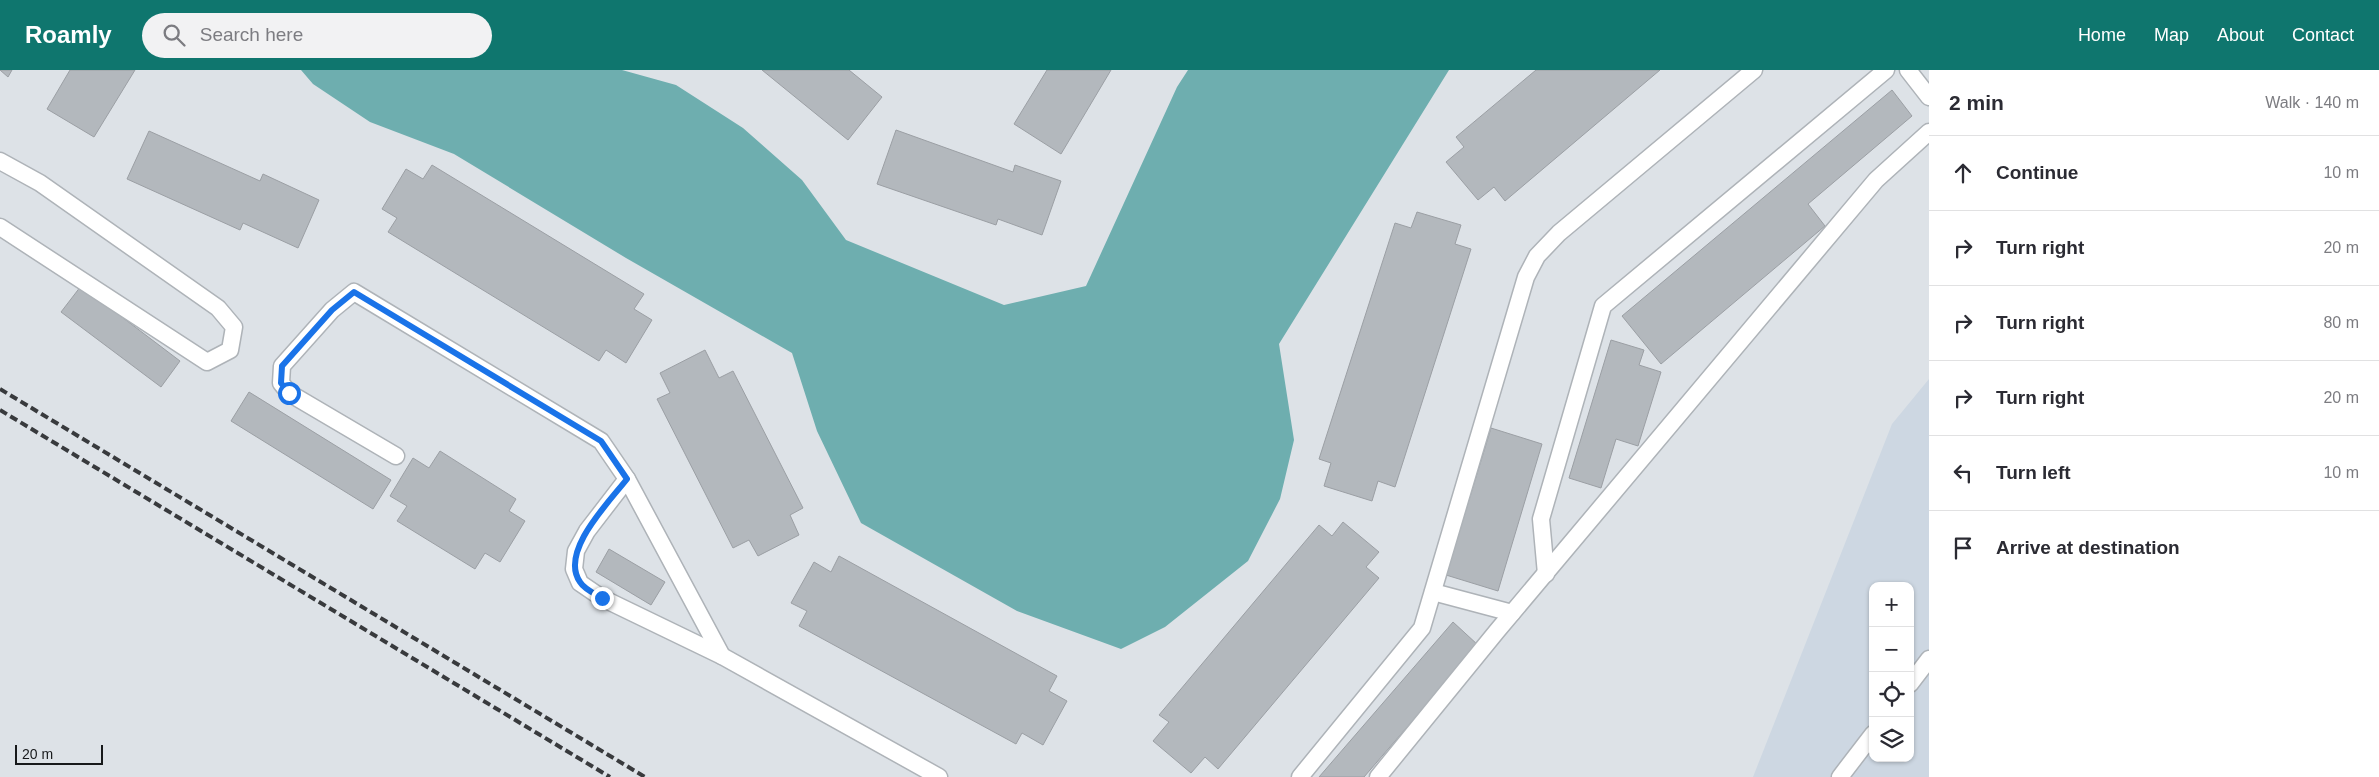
<!DOCTYPE html>
<meta charset="utf-8">
<style>
body{margin:0;font-family:Arial,sans-serif;background:#f2f2f3;color:#2b2b33}
.controls{position:absolute;right:15px;bottom:15px;display:grid;overflow:hidden;border-radius:10px;box-shadow:0 1px 4px #0004}
.controls button{width:45px;height:45px;display:grid;place-items:center;padding:0;border:0;border-bottom:1px solid #e1e1e2;background:#fff;color:#2b2b33;font:25px sans-serif}
.scale{position:absolute;left:15px;bottom:12px;width:88px;box-sizing:border-box;padding-left:5px;border:2px solid #17191b;border-top:0;font-size:14px;line-height:18px;white-space:nowrap;color:#17191b;-webkit-text-stroke:4px #dde2e7;paint-order:stroke}
.stop{position:absolute;width:15px;height:15px;margin:-11px;border:4px solid #1a73e8;border-radius:50%;background:#fff}
.stop.end{background:#1a73e8;border-color:#fff;box-shadow:0 1px 5px #0008}
.list{margin:0;padding:0;list-style:none}
h2{display:flex;justify-content:space-between;align-items:center;height:65px;margin:0;padding:0 20px;font-size:21px}
h2 small{font-size:16px;font-weight:400;color:#7c7c81}
.list li{display:grid;grid-template-columns:32px 1fr auto;gap:15px;align-items:center;box-sizing:border-box;height:75px;padding:0 20px;border-top:1px solid #e1e1e2}
.list b{display:block;font-size:19px;white-space:nowrap}
.list em{font-size:16px;font-style:normal;color:#7c7c81}
.icon{flex:none;width:28px;height:28px;fill:none;stroke:currentColor;stroke-width:2;stroke-linecap:round;stroke-linejoin:round}
.map{position:relative;flex:none;width:1929px;height:707px;overflow:hidden}
header{display:flex;align-items:center;gap:30px;box-sizing:border-box;height:70px;padding:0 25px;background:#0f766e;color:#fff}
header strong{font-size:24px}
nav{display:flex;gap:28px;margin-inline-start:auto;font-size:18px}
.search{width:350px;height:45px;background:#f2f2f3;display:flex;align-items:center;gap:12px;box-sizing:border-box;padding:0 18px;border-radius:28px;color:#7c7c81;font-size:19px}
main{display:flex}
aside{flex:1;background:#fff}
.map>svg:first-child{display:block}
.built{fill:#cdd7e2;fill-rule:evenodd}
.water{fill:#6eaeaf}
.building{fill:#b3b8bd;stroke:#9b9fa4}
.lines{fill:none;stroke-linecap:round;stroke-linejoin:round}
.lane-casing{stroke:#aeb3b8;stroke-width:19}
.lane{stroke:#fff;stroke-width:16}
.rail{stroke:#383a3d;stroke-width:4;stroke-dasharray:8 4;stroke-linecap:butt}
.route{stroke:#1a73e8;stroke-width:6}
</style>
<header>
<strong>Roamly</strong>
<div class="search"><svg class="icon" aria-label="search" viewBox="0 0 24 24"><circle cx="10" cy="10" r="6"/><path d="M15 15l6 6"/></svg>Search here</div>
<nav><a>Home</a><a>Map</a><a>About</a><a>Contact</a></nav>
</header>
<main>
<div class="map">
<svg width="1929" height="707" viewBox="0 0 1929 707">
<rect width="100%" height="100%" fill="#dde2e7"/>
<path class="built" d="M 1929,309 L 1929,707 L 1753,707 L 1892,354 ZM 1873,516 L 1910,516 L 1910,688 L 1873,688 Z"/>
<path class="water" d="M 301,0 L 622,0 L 676,15 L 743,58 L 802,110 L 846,170 L 1004,235 L 1086,216 L 1177,17 L 1188,0 L 1449,0 L 1279,274 L 1294,370 L 1280,429 L 1248,491 L 1165,557 L 1121,579 L 1017,541 L 861,453 L 817,361 L 792,283 L 626,188 L 454,84 L 370,52 L 313,14 Z"/>
<g class="building">
<path d="M 0,0 L 12,0 L 8,7 Z"/>
<path d="M 70,0 L 135,0 L 94,67 L 47,39 Z"/>
<path d="M 762,0 L 849,0 L 882,27 L 848,70 Z"/>
<path d="M 1047,0 L 1111,0 L 1061,84 L 1014,54 Z"/>
<path d="M 1536,0 L 1660,0 L 1505,131 L 1494,117 L 1478,130 L 1446,92 L 1464,77 L 1456,67 Z"/>
<path d="M 1892,20 L 1912,46 L 1808,134 L 1825,156 L 1661,294 L 1622,246 Z"/>
<path d="M 896,60 L 1013,102 L 1015,95 L 1061,111 L 1042,165 L 998,149 L 996,155 L 877,114 Z"/>
<path d="M 149,61 L 260,111 L 263,104 L 319,130 L 298,178 L 243,153 L 240,160 L 127,109 Z"/>
<path d="M 432,95 L 644,224 L 634,239 L 652,250 L 626,293 L 606,280 L 599,291 L 388,162 L 397,148 L 382,139 L 406,99 L 423,109 Z"/>
<path d="M 1417,142 L 1461,155 L 1455,174 L 1471,179 L 1395,417 L 1378,411 L 1372,431 L 1324,416 L 1331,393 L 1319,389 L 1395,153 L 1411,158 Z"/>
<path d="M 81,216 L 180,291 L 161,317 L 61,242 Z"/>
<path d="M 1611,270 L 1644,280 L 1639,295 L 1661,302 L 1638,376 L 1616,369 L 1601,418 L 1569,408 Z"/>
<path d="M 705,280 L 719,308 L 733,301 L 803,438 L 790,445 L 799,465 L 758,486 L 749,470 L 733,478 L 657,329 L 670,323 L 660,303 Z"/>
<path d="M 249,322 L 391,410 L 373,439 L 231,351 Z"/>
<path d="M 1491,358 L 1542,374 L 1498,521 L 1446,505 Z"/>
<path d="M 440,381 L 516,429 L 509,441 L 525,451 L 500,492 L 485,483 L 475,499 L 397,451 L 407,436 L 390,426 L 413,388 L 429,398 Z"/>
<path d="M 1343,452 L 1379,482 L 1366,497 L 1379,508 L 1218,699 L 1205,687 L 1191,703 L 1153,671 L 1169,652 L 1159,645 L 1319,455 L 1332,466 Z"/>
<path d="M 609,479 L 665,512 L 651,535 L 596,502 Z"/>
<path d="M 839,486 L 1057,606 L 1049,621 L 1067,631 L 1043,675 L 1022,663 L 1016,674 L 799,556 L 807,541 L 791,533 L 814,492 L 831,502 Z"/>
<path d="M 1453,552 L 1478,575 L 1364,707 L 1319,707 Z"/>
</g>
<g class="lines">
<g class="lane-casing">
<g id="lane">
<path d="M 1908,0 L 1929,27"/>
<path d="M 0,91 L 40,113 L 218,238 L 234,257 L 230,280 L 207,292 L 0,157"/>
<path d="M 396,386 L 289,323 L 281,313 L 282,296 L 332,240 L 354,222 L 601,371 L 627,409 L 722,586 L 939,707"/>
<path d="M 627,409 L 587,461 L 576,481 L 574,499 L 580,513 L 602,528 L 722,586"/>
<path d="M 1546,504 L 1541,449 L 1603,236 L 1886,0"/>
<path d="M 1433,522 L 1512,543"/>
<path d="M 1910,614 L 1929,589"/>
<path d="M 1300,707 L 1422,558 L 1526,207 L 1537,186 L 1559,163 L 1754,0"/>
<path d="M 1378,707 L 1497,561 L 1876,110 L 1929,62"/>
<path d="M 1840,707 L 1873,664"/>
</g>
</g>
<use href="#lane" class="lane"/>
<g class="rail">
<path d="M 0,319 L 645,707"/>
<path d="M 0,340 L 610,707"/>
</g>
</g>
<g class="lines">
<path class="route" d="M 289,323 L 281,313 L 282,296 L 332,240 L 354,222 L 601,371 L 627,409 C 609,432 559,482 580,512 C 584,519 595,524 602,528"/>
</g>
</svg>
<div class="controls">
<button>+</button>
<button>−</button>
<button><svg class="icon" aria-label="locate" viewBox="0 0 24 24"><circle cx="12" cy="12" r="6"/><path d="M12 2v4M12 18v4M2 12h4M18 12h4"/></svg></button>
<button><svg class="icon" aria-label="layers" viewBox="0 0 24 24"><path d="M12 4l9 5-9 5-9-5zM3 14l9 5 9-5"/></svg></button>
</div>
<div class="scale">20 m</div>
<div class="stop" style="left:289px;top:323px"></div>
<div class="stop end" style="left:602px;top:528px"></div>
</div>
<aside>
<h2>2 min<small>Walk · 140 m</small></h2>
<ul class="list">
<li><svg class="icon" aria-label="ahead" viewBox="0 0 24 24"><path d="M12 20V5M6 11l6-6 6 6"/></svg><div><b>Continue</b></div><em>10 m</em></li>
<li><svg class="icon" aria-label="right" viewBox="0 0 24 24"><path d="M7 20v-9h11M14 6l5 5-5 5"/></svg><div><b>Turn right</b></div><em>20 m</em></li>
<li><svg class="icon" aria-label="right" viewBox="0 0 24 24"><path d="M7 20v-9h11M14 6l5 5-5 5"/></svg><div><b>Turn right</b></div><em>80 m</em></li>
<li><svg class="icon" aria-label="right" viewBox="0 0 24 24"><path d="M7 20v-9h11M14 6l5 5-5 5"/></svg><div><b>Turn right</b></div><em>20 m</em></li>
<li><svg class="icon" aria-label="left" viewBox="0 0 24 24"><path d="M17 20v-9H6M10 6l-5 5 5 5"/></svg><div><b>Turn left</b></div><em>10 m</em></li>
<li><svg class="icon" aria-label="arrive" viewBox="0 0 24 24"><path d="M6 21V4h12l-3 4 3 4H6"/></svg><div><b>Arrive at destination</b></div></li>
</ul>
</aside>
</main>
